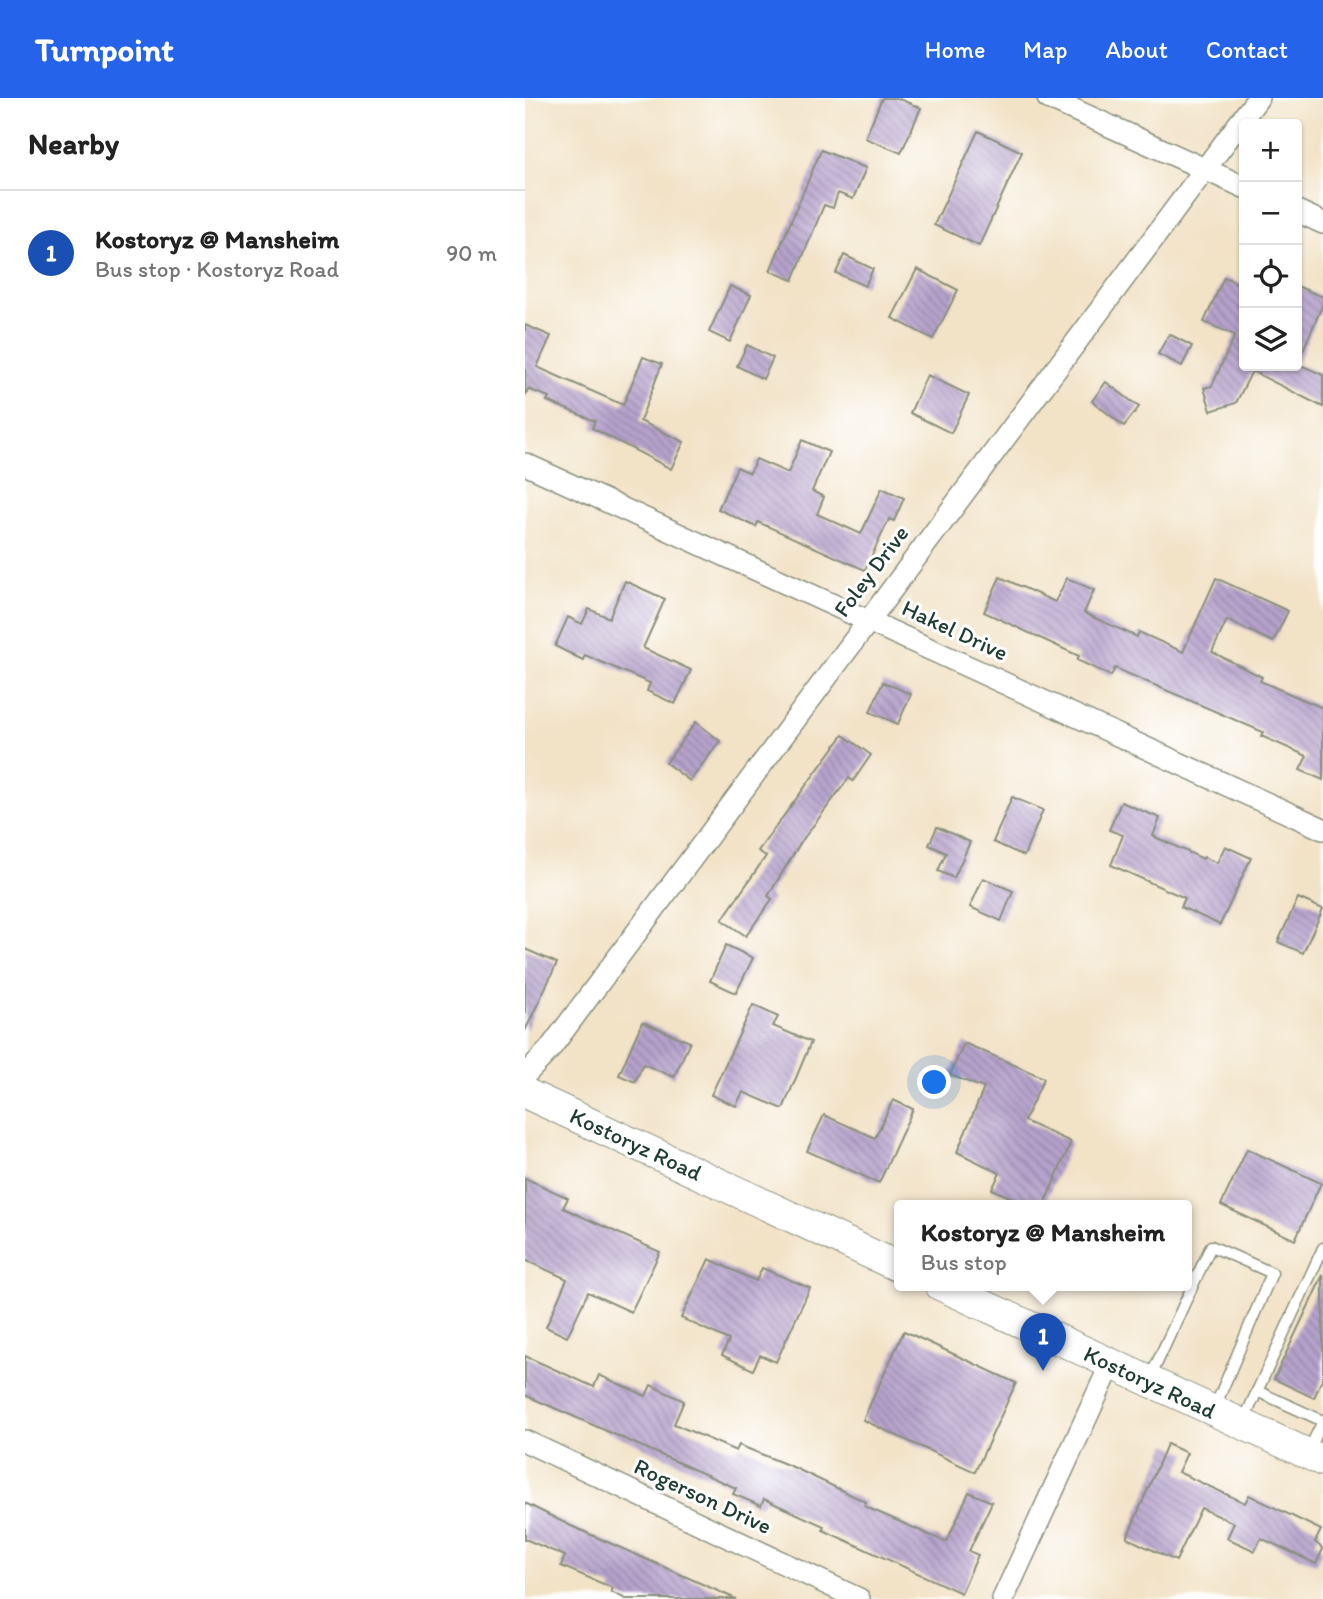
<!DOCTYPE html>
<meta charset="utf-8">
<style>
body{margin:0;font-family:Itim,sans-serif;background:#f2f2f2;color:#222}
.controls{position:absolute;right:21px;top:21px;display:grid;overflow:hidden;border-radius:7px;box-shadow:0 2px 5px #0004}
.controls button{width:63px;height:63px;display:grid;place-items:center;padding:0;border:0;border-bottom:2px solid #e0e0e0;background:#fff;color:#222;font:35px sans-serif}
.you{position:absolute;left:410px;top:985px;width:24px;height:24px;margin:-18px;border:5px solid #fff;border-radius:50%;background:#1a73e8;box-shadow:0 0 0 10px #1a73e833}
.badge{display:grid;place-items:center;width:46px;height:46px;border-radius:50%;background:#2563eb;color:#fff;font-size:23px;font-weight:700}
.pin{position:absolute;translate:-50% -58px;filter:drop-shadow(0 2px 4px #0008)}
.pin::after{content:'';position:absolute;top:37px;width:24px;height:21px;background:inherit;clip-path:polygon(0 0,100% 0,50% 100%)}
.popup{position:absolute;left:369px;top:1102px;width:298px;height:91px;box-sizing:border-box;display:grid;place-content:center;border-radius:7px;background:#fff;filter:drop-shadow(0 2px 5px #0005);font-size:23px;white-space:nowrap;color:#767676}
.popup b{font-size:26px;color:#222}
.popup::after{content:'';position:absolute;left:50%;top:100%;margin-left:-14px;border:14px solid transparent;border-top-color:#fff}
.list{margin:0;padding:0;list-style:none}
h2{display:flex;justify-content:space-between;align-items:center;height:91px;margin:0;padding:0 28px;font-size:30px}
h2 small{font-size:23px;font-weight:400;color:#767676}
.list li{display:grid;grid-template-columns:46px 1fr auto;gap:21px;align-items:center;box-sizing:border-box;height:126px;padding:0 28px;border-top:2px solid #e0e0e0}
.list b{display:block;font-size:26px;white-space:nowrap}
.list p{margin:0;font-size:23px;white-space:nowrap;color:#767676}
.list em{font-size:23px;font-style:normal;color:#767676}
.icon{flex:none;width:38px;height:38px;fill:none;stroke:currentColor;stroke-width:2;stroke-linecap:round;stroke-linejoin:round}
.map{position:relative;flex:none;width:798px;height:1501px;overflow:hidden}
header{display:flex;align-items:center;gap:42px;box-sizing:border-box;height:98px;padding:0 35px;background:#2563eb;color:#fff}
header strong{font-size:33px}
nav{display:flex;gap:38px;margin-inline-start:auto;font-size:24px}
main{display:flex}
aside{flex:1;background:#fff}
.map>svg:first-child{display:block}
.building{fill:url(#building-back-hatch)}
.lines{fill:none;stroke-linecap:round;stroke-linejoin:round}
.service-casing{stroke:#88907d;stroke-width:13}
.minor-casing{stroke:#88907d;stroke-width:24}
.secondary-casing{stroke:#88907d;stroke-width:32}
.service{stroke:#fff;stroke-width:10}
.minor{stroke:#fff;stroke-width:21}
.secondary{stroke:#fff;stroke-width:30}
.labels{text-anchor:middle;dominant-baseline:central;stroke-width:6;stroke-linejoin:round;paint-order:stroke}
.street-label{font-size:23px;fill:#1f3d34;stroke:#fff}
</style>
<header>
<strong>Turnpoint</strong>
<nav><a>Home</a><a>Map</a><a>About</a><a>Contact</a></nav>
</header>
<main>
<aside>
<h2>Nearby<small></small></h2>
<ul class="list">
<li><span class="badge" style="background:#1a4fb4">1</span><div><b>Kostoryz @ Mansheim</b><p>Bus stop · Kostoryz Road</p></div><em>90 m</em></li>
</ul>
</aside>
<div class="map">
<svg width="798" height="1501" viewBox="0 0 798 1501">
<defs>
<pattern id="building-back-hatch" width="6" height="6" patternUnits="userSpaceOnUse" patternTransform="scale(1.75)"><rect width="6" height="6" fill="#b6a2cc"/><path d="M-1 5l2 2M0 0l6 6M5-1l2 2" fill="none" stroke="#9385a6"/></pattern>
</defs>
<rect width="100%" height="100%" fill="#fff"/>
<filter id="ink" filterUnits="userSpaceOnUse"><feTurbulence type="fractalNoise" baseFrequency=".0143" numOctaves="2"/><feDisplacementMap in="SourceGraphic" scale="14" xChannelSelector="R" yChannelSelector="G"/><feConvolveMatrix kernelMatrix="1 2 1 2 8 2 1 2 1" color-interpolation-filters="sRGB"/></filter>
<filter id="wash" filterUnits="userSpaceOnUse"><feTurbulence type="fractalNoise" baseFrequency=".00686" numOctaves="4" result="noise"/><feDisplacementMap in="SourceGraphic" scale="28" xChannelSelector="R" yChannelSelector="G"/><feGaussianBlur stdDeviation="1.57" result="paint"/><feColorMatrix in="noise" values="0 0 0 0 0 0 0 0 0 0 0 0 0 0 0 0 0 1.4 0 .05"/><feComposite in="paint" operator="in"/></filter>
<g filter="url(#wash)">
<rect width="100%" height="100%" fill="#f2e2c6"/>
<g id="blocks">
<g class="building">
<path d="M 357,0 L 372,0 L 396,10 L 376,55 L 340,40 Z"/>
<path d="M 453,33 L 497,54 L 454,148 L 409,127 Z"/>
<path d="M 296,52 L 341,70 L 328,101 L 313,95 L 308,110 L 299,107 L 268,182 L 245,173 Z"/>
<path d="M 319,157 L 348,171 L 340,188 L 311,175 Z"/>
<path d="M 392,171 L 433,192 L 408,241 L 367,220 Z"/>
<path d="M 699,179 L 719,188 L 719,268 L 778,268 L 798,277 L 798,309 L 727,273 L 711,305 L 686,313 L 679,290 L 687,288 L 710,237 L 679,224 Z"/>
<path d="M 205,188 L 226,197 L 205,244 L 184,234 Z"/>
<path d="M 772,188 L 798,199 L 798,206 L 772,266 Z"/>
<path d="M 0,227 L 26,238 L 12,269 L 98,307 L 118,259 L 137,266 L 115,323 L 159,344 L 146,371 L 67,330 L 70,323 L 22,303 L 24,299 L 3,291 L 0,298 Z"/>
<path d="M 644,236 L 667,248 L 657,268 L 633,256 Z"/>
<path d="M 222,247 L 248,260 L 238,281 L 212,268 Z"/>
<path d="M 402,277 L 444,297 L 426,335 L 385,315 Z"/>
<path d="M 581,284 L 614,309 L 599,328 L 567,303 Z"/>
<path d="M 277,342 L 304,354 L 287,393 L 299,399 L 292,416 L 336,436 L 357,390 L 379,400 L 369,423 L 364,421 L 340,472 L 233,424 L 231,429 L 193,411 L 212,369 L 225,375 L 231,361 L 263,375 Z"/>
<path d="M 475,479 L 530,504 L 542,480 L 569,492 L 559,515 L 612,539 L 614,534 L 658,554 L 691,480 L 763,513 L 748,544 L 702,522 L 687,554 L 737,579 L 735,583 L 798,610 L 798,682 L 775,672 L 782,658 L 736,638 L 738,634 L 590,570 L 586,578 L 552,562 L 554,558 L 459,514 Z"/>
<path d="M 100,483 L 140,501 L 118,550 L 166,572 L 150,606 L 122,593 L 125,585 L 60,557 L 58,562 L 30,548 L 43,519 L 57,526 L 64,511 L 84,520 Z"/>
<path d="M 358,584 L 386,596 L 373,626 L 345,614 Z"/>
<path d="M 171,624 L 195,643 L 165,683 L 141,665 Z"/>
<path d="M 318,637 L 346,657 L 328,683 L 324,680 L 276,744 L 243,798 L 247,801 L 221,838 L 197,822 L 241,758 L 233,753 Z"/>
<path d="M 487,699 L 518,712 L 499,758 L 468,744 Z"/>
<path d="M 596,704 L 635,720 L 628,738 L 678,761 L 679,759 L 692,765 L 700,748 L 726,760 L 695,827 L 656,809 L 660,800 L 586,767 L 598,737 L 584,732 Z"/>
<path d="M 412,729 L 445,744 L 429,780 L 413,773 L 421,755 L 404,747 Z"/>
<path d="M 458,780 L 488,793 L 476,823 L 445,809 Z"/>
<path d="M 773,800 L 798,811 L 778,855 L 753,844 Z"/>
<path d="M 201,847 L 228,860 L 211,895 L 185,883 Z"/>
<path d="M 0,851 L 32,865 L 0,933 Z"/>
<path d="M 228,907 L 253,919 L 248,928 L 286,944 L 258,1011 L 218,994 L 211,1008 L 186,997 Z"/>
<path d="M 117,924 L 165,944 L 149,979 L 118,966 L 110,984 L 94,977 Z"/>
<path d="M 439,945 L 519,980 L 499,1023 L 546,1044 L 519,1107 L 503,1107 L 467,1091 L 475,1075 L 432,1054 L 459,990 L 425,977 Z"/>
<path d="M 368,1002 L 388,1011 L 354,1085 L 282,1053 L 299,1017 L 350,1040 Z"/>
<path d="M 722,1051 L 796,1085 L 770,1142 L 696,1107 Z"/>
<path d="M 0,1080 L 43,1100 L 38,1110 L 135,1154 L 106,1214 L 63,1194 L 42,1239 L 21,1229 L 42,1181 L 0,1162 Z"/>
<path d="M 184,1161 L 231,1183 L 237,1170 L 285,1190 L 251,1264 L 235,1257 L 228,1272 L 197,1257 L 204,1242 L 156,1220 Z"/>
<path d="M 798,1177 L 798,1279 L 789,1300 L 749,1281 Z"/>
<path d="M 379,1233 L 491,1285 L 450,1374 L 338,1322 Z"/>
<path d="M 0,1258 L 69,1289 L 74,1277 L 121,1298 L 126,1287 L 159,1303 L 149,1326 L 211,1353 L 214,1347 L 270,1370 L 341,1404 L 339,1408 L 416,1442 L 422,1443 L 444,1394 L 467,1404 L 444,1453 L 453,1457 L 436,1495 L 298,1432 L 299,1428 L 239,1401 L 236,1408 L 208,1396 L 211,1390 L 0,1297 Z"/>
<path d="M 642,1346 L 662,1355 L 653,1374 L 720,1405 L 724,1397 L 796,1432 L 790,1444 L 798,1451 L 791,1466 L 736,1440 L 730,1453 L 702,1440 L 709,1425 L 676,1410 L 651,1463 L 602,1440 Z"/>
<path d="M 0,1405 L 44,1427 L 211,1501 L 101,1501 L 86,1494 L 88,1490 L 36,1468 L 40,1458 L 0,1441 Z"/>
</g>
</g>
</g>
<g filter="url(#ink)">
<use href="#blocks" fill-opacity="0" stroke="#88907d" stroke-width="2"/>
<g class="lines">
<g class="service-casing">
<g id="service">
<path d="M 624,1282 L 686,1148 L 747,1175 L 689,1311"/>
<path d="M 732,1293 L 798,1323 L 783,1354"/>
<path d="M 717,1326 L 798,1150"/>
</g>
</g>
<g class="minor-casing">
<g id="minor">
<path d="M 523,0 L 719,89"/>
<path d="M 772,113 L 798,125"/>
<path d="M 0,366 L 798,731"/>
<path d="M 0,977 L 24,952 L 733,0"/>
<path d="M 0,1343 L 334,1501"/>
<path d="M 478,1501 L 586,1266"/>
</g>
</g>
<g class="secondary-casing">
<g id="secondary">
<path d="M 0,995 L 374,1169"/>
<path d="M 415,1187 L 798,1363"/>
</g>
</g>
<use href="#service" class="service"/>
<use href="#minor" class="minor"/>
<use href="#secondary" class="secondary"/>
</g>
</g>
<g class="labels">
<g class="street-label">
<text transform="translate(346 473) rotate(-53)">Foley Drive</text>
<text transform="translate(430 532) rotate(25)">Hakel Drive</text>
<text transform="translate(111 1046) rotate(25)">Kostoryz Road</text>
<text transform="translate(625 1284) rotate(25)">Kostoryz Road</text>
<text transform="translate(178 1398) rotate(25)">Rogerson Drive</text>
</g>
</g>
</svg>
<div class="controls">
<button>+</button>
<button>−</button>
<button><svg class="icon" aria-label="locate" viewBox="0 0 24 24"><circle cx="12" cy="12" r="6"/><path d="M12 2v4M12 18v4M2 12h4M18 12h4"/></svg></button>
<button><svg class="icon" aria-label="layers" viewBox="0 0 24 24"><path d="M12 4l9 5-9 5-9-5zM3 14l9 5 9-5"/></svg></button>
</div>
<div class="you"></div>
<div class="pin badge" style="left:518px;top:1273px;background:#1a4fb4">1</div>
<div class="popup"><b>Kostoryz @ Mansheim</b>Bus stop</div>
</div>
</main>
